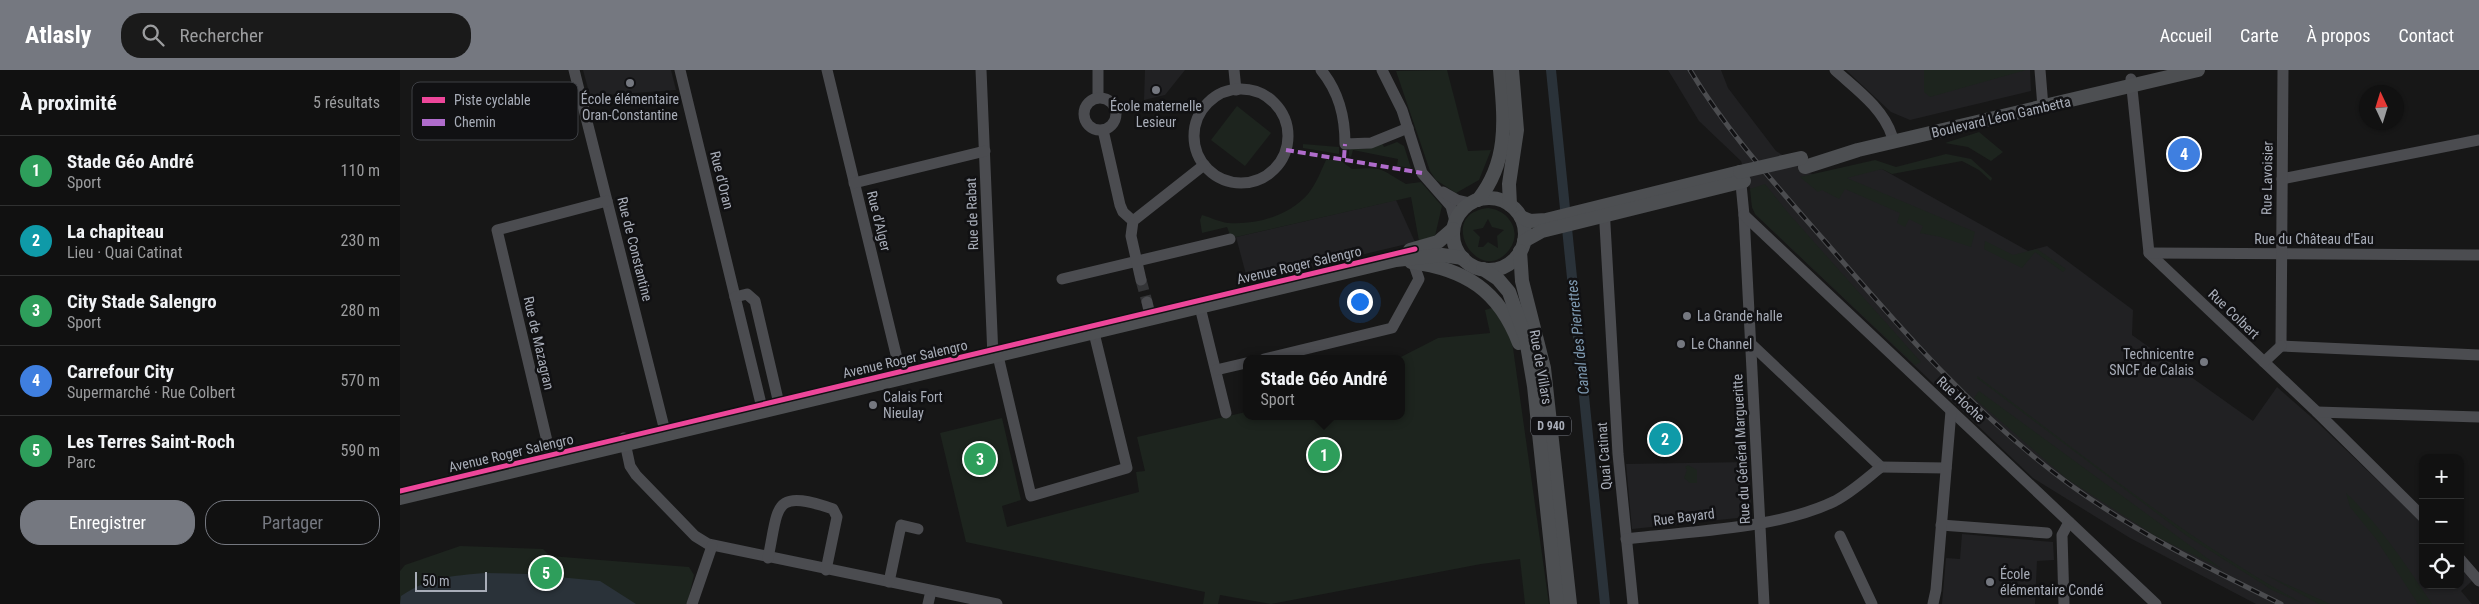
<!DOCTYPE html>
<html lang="fr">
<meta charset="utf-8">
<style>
body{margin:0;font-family:"Roboto Condensed",sans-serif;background:#1a1a1a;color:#f1f3f6}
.controls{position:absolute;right:15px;bottom:15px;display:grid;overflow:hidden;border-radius:10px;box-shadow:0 1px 4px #0004}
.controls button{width:45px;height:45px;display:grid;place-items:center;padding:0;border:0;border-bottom:1px solid #303131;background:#111;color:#f1f3f6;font:25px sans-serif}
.compass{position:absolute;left:1959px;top:15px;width:45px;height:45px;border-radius:50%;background:#111;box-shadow:0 1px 4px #0004;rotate:356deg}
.scale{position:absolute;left:15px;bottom:12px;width:72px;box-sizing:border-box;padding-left:5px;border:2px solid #a8adb8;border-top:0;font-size:14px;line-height:18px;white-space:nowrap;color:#a8adb8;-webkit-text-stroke:4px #111113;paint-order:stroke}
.you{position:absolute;left:959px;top:231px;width:18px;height:18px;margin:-12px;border:4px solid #fff;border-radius:50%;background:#1a73e8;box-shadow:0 0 0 8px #1a73e833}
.badge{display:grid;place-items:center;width:32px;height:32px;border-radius:50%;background:#757880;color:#fff;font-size:16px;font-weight:700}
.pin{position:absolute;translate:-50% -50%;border:2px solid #fff;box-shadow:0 1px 5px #0006}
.popup{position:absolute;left:843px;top:285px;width:162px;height:65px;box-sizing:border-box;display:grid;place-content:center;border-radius:10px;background:#111;filter:drop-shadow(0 1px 4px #0005);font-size:16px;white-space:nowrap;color:#9c9d9f}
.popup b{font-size:19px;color:#f1f3f6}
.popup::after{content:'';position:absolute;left:50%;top:100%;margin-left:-10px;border:10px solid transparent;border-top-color:#111}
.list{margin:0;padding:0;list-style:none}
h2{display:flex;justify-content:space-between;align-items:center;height:65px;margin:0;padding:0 20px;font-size:21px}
h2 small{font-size:16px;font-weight:400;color:#9c9d9f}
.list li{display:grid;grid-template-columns:32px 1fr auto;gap:15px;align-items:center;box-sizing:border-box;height:70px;padding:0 20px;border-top:1px solid #303131}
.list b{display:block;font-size:19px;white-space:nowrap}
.list p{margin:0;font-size:16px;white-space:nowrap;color:#9c9d9f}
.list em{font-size:16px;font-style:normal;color:#9c9d9f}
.actions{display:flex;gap:10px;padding:15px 20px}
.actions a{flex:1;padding:11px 0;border:1px solid #757880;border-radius:20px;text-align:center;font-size:18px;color:#757880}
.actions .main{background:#757880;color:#fff}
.icon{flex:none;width:28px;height:28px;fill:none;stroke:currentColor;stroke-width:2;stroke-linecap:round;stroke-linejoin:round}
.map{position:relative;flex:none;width:2079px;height:534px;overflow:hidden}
header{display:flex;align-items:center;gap:30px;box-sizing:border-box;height:70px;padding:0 25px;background:#757880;color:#fff}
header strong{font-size:24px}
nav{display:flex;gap:28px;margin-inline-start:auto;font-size:18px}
.search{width:350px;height:45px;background:#1a1a1a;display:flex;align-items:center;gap:12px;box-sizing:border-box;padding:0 18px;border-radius:20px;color:#9c9d9f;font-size:19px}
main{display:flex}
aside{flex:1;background:#111}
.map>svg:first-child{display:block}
.built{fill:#212123}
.green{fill:#1d241e;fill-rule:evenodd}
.water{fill:#2a3239}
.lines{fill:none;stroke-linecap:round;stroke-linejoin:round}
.canal{stroke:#2a3239;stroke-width:10}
.minor-tunnel{stroke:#343537;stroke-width:11;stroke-dasharray:11 5.5;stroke-linecap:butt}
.minor{stroke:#4b4c50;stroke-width:11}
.major{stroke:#4d4f52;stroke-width:14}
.rail-casing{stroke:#4b4c4f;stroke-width:5}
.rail{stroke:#111113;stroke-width:3;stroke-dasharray:9;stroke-linecap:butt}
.major-bridge{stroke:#4d4f52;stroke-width:14}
.quiet{stroke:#b06ccc;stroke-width:4;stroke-dasharray:8 4;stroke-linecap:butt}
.cycleway-casing{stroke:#111113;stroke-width:8}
.cycleway{stroke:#ed469a;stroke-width:5}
.poi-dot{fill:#757880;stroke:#111113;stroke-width:2}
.labels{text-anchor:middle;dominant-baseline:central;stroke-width:5;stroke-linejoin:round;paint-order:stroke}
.shield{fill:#111113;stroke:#7b7e86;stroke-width:1}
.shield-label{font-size:12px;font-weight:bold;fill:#a8adb8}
.poi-label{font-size:14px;fill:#a8adb8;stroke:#111113;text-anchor:start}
.street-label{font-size:14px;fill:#a8adb8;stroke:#111113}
.water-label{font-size:15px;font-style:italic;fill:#7f9bb3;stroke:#111113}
.key{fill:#111113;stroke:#3e4045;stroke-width:1}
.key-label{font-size:14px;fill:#a8adb8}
</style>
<header>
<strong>Atlasly</strong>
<div class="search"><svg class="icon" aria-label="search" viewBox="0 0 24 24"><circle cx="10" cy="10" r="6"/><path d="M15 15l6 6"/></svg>Rechercher</div>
<nav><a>Accueil</a><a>Carte</a><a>À propos</a><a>Contact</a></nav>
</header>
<main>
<aside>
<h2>À proximité<small>5 résultats</small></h2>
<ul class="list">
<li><span class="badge" style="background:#2e9e5b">1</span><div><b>Stade Géo André</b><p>Sport</p></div><em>110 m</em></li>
<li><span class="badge" style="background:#0f9aa8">2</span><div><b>La chapiteau</b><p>Lieu · Quai Catinat</p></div><em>230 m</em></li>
<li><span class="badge" style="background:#2e9e5b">3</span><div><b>City Stade Salengro</b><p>Sport</p></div><em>280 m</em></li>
<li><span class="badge" style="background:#3f7fe0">4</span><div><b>Carrefour City</b><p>Supermarché · Rue Colbert</p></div><em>570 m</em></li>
<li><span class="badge" style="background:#2e9e5b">5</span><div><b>Les Terres Saint-Roch</b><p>Parc</p></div><em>590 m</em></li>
</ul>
<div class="actions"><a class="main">Enregistrer</a><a>Partager</a></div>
</aside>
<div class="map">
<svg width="2079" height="534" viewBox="0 0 2079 534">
<rect width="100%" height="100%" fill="#171717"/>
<g class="built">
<path d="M 183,0 L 271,0 L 276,20 L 190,26 Z"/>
<path d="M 745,0 L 785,0 L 765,25 L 744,30 Z"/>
<path d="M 1268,0 L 1321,0 L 1328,18 L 1376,81 L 1413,105 L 1482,99 L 1628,181 L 1647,176 L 1733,240 L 1732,265 L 1853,351 L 1877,317 L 1917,352 L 2023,454 L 2023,515 L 2060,515 L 2060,498 L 2072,511 L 2061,521 L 2072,534 L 1856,534 L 1730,468 L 1633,408 L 1356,145 L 1352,137 L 1351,121 L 1341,91 L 1299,51 Z"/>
<path d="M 1446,0 L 1630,0 L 1631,21 L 1510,50 L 1491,42 Z"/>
<path d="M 996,130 L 1015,172 L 848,212 L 836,167 Z"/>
<path d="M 1349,392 L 1351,442 L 1347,447 L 1232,459 L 1226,394 Z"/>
<path d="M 1562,464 L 1653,472 L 1654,490 L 1637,491 L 1635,534 L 1542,534 L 1546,488 L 1560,489 Z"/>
</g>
<g class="green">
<path d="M 1047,0 L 1068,81 L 1091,80 L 1079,110 L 1056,123 L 1036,110 L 1030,101 L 996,1 Z"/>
<path d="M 1524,0 L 1626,0 L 1530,27 L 1524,22 Z"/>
<path d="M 837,36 L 871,63 L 845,96 L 811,70 Z"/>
<path d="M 1579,62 L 1603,82 L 1591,91 L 1568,77 L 1545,73 Z"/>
<path d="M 997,72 L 1004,76 L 1011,98 L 997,96 L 998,89 L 953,80 L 951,87 L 949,86 L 949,78 L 966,79 L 982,73 L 984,77 Z"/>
<path d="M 903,74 L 939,77 L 939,84 L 903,78 Z"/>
<path d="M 1546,84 L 1571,89 L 1592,108 L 1591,111 L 1579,100 L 1562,91 L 1492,104 L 1482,99 L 1447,108 L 1575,162 L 1571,177 L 1541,167 L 1520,163 L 1523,156 L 1509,149 L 1505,157 L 1497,153 L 1500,143 L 1445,119 L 1439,129 L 1422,120 L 1418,122 L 1400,107 L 1475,90 L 1496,97 Z"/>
<path d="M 926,90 L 940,90 L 952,99 C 985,97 978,98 1006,114 L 1021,112 L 1042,136 L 1035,166 L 1019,171 L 1011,127 L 836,167 L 830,165 L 827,157 L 802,163 L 800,150 L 802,145 C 810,147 819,152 828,153 C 856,155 889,146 908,124 C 916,114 921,101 926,90 Z"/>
<path d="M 1365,114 L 1390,145 L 1521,292 L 1515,295 L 1355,144 L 1352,137 L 1350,119 Z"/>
<path d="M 1088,138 C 1109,140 1123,162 1109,180 C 1079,219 1034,144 1088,138 ZM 1088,149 L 1092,157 L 1104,160 L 1097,166 L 1098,178 L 1088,172 L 1083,177 L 1078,177 L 1080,167 L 1073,160 L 1083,158 Z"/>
<path d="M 1585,171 L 1613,185 L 1637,179 L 1666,199 L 1663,202 L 1635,182 L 1622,198 L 1584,179 Z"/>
<path d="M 1095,237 L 1112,271 L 1149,534 L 1125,534 L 1120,489 L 1081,494 L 871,534 L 820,525 L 818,534 L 803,534 L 805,522 L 566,472 L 540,363 L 602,348 L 621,430 L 602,436 L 607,457 L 739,422 L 736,402 L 745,401 L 737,367 L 846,342 L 846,346 L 1002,346 L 1002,289 L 997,289 L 1038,268 L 1090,263 L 1085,240 Z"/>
<path d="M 1577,306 C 1684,385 1787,471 1904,534 L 1872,520 L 1787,466 L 1577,308 Z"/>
<path d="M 1579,321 L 1822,499 L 1757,467 L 1667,409 L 1574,328 Z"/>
<path d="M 1288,395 L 1297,400 L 1297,413 L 1290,413 L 1284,408 L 1287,400 L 1285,397 Z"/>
<path d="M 1946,423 C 1980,455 2006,495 2032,534 L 2018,534 L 1976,469 L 1950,437 Z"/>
<path d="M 60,476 L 143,479 L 150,486 L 289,497 L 294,505 L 288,531 L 295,534 L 0,534 L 0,501 L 5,495 Z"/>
<path d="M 1864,504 L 1930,534 L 1919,534 Z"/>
</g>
<path class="water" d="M 85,503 L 127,504 L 200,511 L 236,534 L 0,534 L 1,526 C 29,507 52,506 85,503 Z"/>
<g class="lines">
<path class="canal" d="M 1151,0 L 1205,534"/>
<path class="minor-tunnel" d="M 741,210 L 747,232"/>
<g class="minor">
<path d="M 174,0 L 266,365"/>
<path d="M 280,0 L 363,342"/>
<path d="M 427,0 L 502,309"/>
<path d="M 581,0 L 593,287"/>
<path d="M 834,0 L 836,20"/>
<path d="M 921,0 C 939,22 945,46 945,74 L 971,73 L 1008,58"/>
<path d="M 982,0 L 1002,40 L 1022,103 L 1051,136 L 1055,151"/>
<path d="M 1435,0 C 1456,19 1483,38 1492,66"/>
<path d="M 1640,0 L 1643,37"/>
<path d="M 1731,9 L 1749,183 L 1917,342 L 2023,447"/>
<circle cx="841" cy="66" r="47"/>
<path d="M 698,27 L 698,0"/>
<circle cx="700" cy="44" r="16"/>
<path d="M 703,60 L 720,135 L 723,142 L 733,151"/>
<path d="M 1340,104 L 1344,145 L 1364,534"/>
<path d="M 1882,109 L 2079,70"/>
<path d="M 454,113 L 585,81"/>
<path d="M 1043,122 L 1057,130 L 1070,133"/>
<path d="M 1204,137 L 1218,384 L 1233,534"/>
<path d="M 1344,145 L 1756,534"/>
<path d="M 1749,183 L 2079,185"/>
<path d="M 662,209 L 830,169"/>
<path d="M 741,210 L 731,166 L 733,151 L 804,95"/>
<path d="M 335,227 L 347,224 L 355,231 L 380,338"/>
<path d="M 747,232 L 751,249"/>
<path d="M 800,237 L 826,343"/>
<path d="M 1350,273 L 1481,397"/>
<path d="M 1881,276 L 1883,0"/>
<path d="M 1881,276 L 2079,285"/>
<path d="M 598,286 L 631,426 L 727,398 L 694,263"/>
<path d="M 864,289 L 992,258 L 1019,209 L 1013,192"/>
<path d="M 1864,292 L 1881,276"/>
<path d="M 816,300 L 846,293"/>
<path d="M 1917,342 L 2079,347"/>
<path d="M 224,368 L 230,396 L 236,405 L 295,466 L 308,474 L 597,534"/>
<path d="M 152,392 L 97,160 L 207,131"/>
<path d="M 1481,397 L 1546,398"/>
<path d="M 1541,455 L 1647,463"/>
<path d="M 1440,466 L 1472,534"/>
<path d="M 1226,469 C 1290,461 1378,459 1435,431 C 1452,422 1466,409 1481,397"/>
<path d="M 368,488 C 379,436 372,418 433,439 L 437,447 L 426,500"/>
<path d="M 2060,489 L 2079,511"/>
<path d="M 489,512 L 501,455 L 518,459"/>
<path d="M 292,534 L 312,476"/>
<path d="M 528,534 L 531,521"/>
<path d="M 1533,534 L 1536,520 L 1551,341"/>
<path d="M 1664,534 L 1662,465 L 1669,452"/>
</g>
<g class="major">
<path d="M 1405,97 L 1458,80 L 1798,0"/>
<circle cx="1089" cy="164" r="36"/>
<path d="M 1078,130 C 1110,90 1104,47 1100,0"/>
<path d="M 1110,135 L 1109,114 L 1117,60 L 1112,0"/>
<path d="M 1121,147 L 1130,151 L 1146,150 L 1340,102"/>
<path d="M 1124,171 L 1142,161 L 1344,111"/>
<path d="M 1010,180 L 1038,172 L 1053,159"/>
<path d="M 1120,181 L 1122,211 L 1144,298 L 1170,534"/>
<path d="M 1011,192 C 1066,199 1099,221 1119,273"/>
<path d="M 1083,199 L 1098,209 L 1109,222 L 1126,269 L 1134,316 L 1157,534"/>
<path d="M 0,428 L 996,190 L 1042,185 L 1063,188"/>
</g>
<g class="rail-casing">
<path id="rail" d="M 1290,0 C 1327,62 1376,115 1423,169 C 1499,257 1575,345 1669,414 C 1735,462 1808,498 1881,534"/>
</g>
<use href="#rail" class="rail"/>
<path class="major-bridge" d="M 1340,102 L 1401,88"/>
<g class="quiet">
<path d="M 886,80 L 1022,103"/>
<path d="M 944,88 L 945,74"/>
</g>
<g class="cycleway-casing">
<path id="cycleway" d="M 0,421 L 1015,179"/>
</g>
<use href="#cycleway" class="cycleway"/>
</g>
<g class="poi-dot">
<circle cx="230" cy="13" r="5"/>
<circle cx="756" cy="20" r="5"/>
<circle cx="1287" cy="246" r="5"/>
<circle cx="1281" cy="274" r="5"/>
<circle cx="1804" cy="292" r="5"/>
<circle cx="473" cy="335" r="5"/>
<circle cx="1590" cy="512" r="5"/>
</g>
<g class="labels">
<rect class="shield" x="1131" y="346.5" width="40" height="19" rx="4"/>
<g class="shield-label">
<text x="1151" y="356">D 940</text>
</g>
<g class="poi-label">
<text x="230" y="29" text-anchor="middle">École élémentaire<tspan x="230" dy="16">Oran-Constantine</tspan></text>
<text x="756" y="36" text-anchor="middle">École maternelle<tspan x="756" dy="16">Lesieur</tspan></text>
<text x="1297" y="246">La Grande halle</text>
<text x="1291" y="274">Le Channel</text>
<text x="1794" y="284" text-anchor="end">Technicentre<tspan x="1794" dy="16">SNCF de Calais</tspan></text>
<text x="483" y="327">Calais Fort<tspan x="483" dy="16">Nieulay</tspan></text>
<text x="1600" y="504">École<tspan x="1600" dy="16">élémentaire Condé</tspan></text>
</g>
<g class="street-label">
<text transform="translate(1601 47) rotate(-13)">Boulevard Léon Gambetta</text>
<text transform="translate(1867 108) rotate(-89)">Rue Lavoisier</text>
<text transform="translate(322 110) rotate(76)">Rue d'Oran</text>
<text transform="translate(572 144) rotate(-92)">Rue de Rabat</text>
<text transform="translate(479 151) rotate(76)">Rue d'Alger</text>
<text x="1914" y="169">Rue du Château d'Eau</text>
<text transform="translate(235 179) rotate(76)">Rue de Constantine</text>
<text transform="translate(899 195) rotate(-13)">Avenue Roger Salengro</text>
<text transform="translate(1834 244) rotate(44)">Rue Colbert</text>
<text transform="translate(139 273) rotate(77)">Rue de Mazagran</text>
<text transform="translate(505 289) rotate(-13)">Avenue Roger Salengro</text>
<text transform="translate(1141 297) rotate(80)">Rue de Villars</text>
<text transform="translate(1561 329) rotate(43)">Rue Hoche</text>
<text transform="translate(1341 379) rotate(-93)">Rue du Général Margueritte</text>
<text transform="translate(111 383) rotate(-13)">Avenue Roger Salengro</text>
<text transform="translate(1204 386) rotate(-94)">Quai Catinat</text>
<text transform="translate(1284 447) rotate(-7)">Rue Bayard</text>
</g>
<g class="water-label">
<text transform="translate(1178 267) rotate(-96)">Canal des Pierrettes</text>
</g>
</g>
<rect x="12" y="12" width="166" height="58" rx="8" class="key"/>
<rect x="22" y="27" width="23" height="6" fill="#ed469a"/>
<rect x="22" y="49" width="23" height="7" fill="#b06ccc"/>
<g class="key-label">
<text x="54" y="35">Piste cyclable</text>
<text x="54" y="57">Chemin</text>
</g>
</svg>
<div class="controls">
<button>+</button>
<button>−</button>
<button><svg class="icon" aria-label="locate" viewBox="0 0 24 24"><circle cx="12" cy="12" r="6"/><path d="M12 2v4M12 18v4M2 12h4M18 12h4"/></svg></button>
</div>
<svg class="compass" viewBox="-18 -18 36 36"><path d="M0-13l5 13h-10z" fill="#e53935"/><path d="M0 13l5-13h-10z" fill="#9c9d9f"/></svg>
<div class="scale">50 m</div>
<div class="you"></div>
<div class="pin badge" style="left:924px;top:385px;background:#2e9e5b">1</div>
<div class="popup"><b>Stade Géo André</b>Sport</div>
<div class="pin badge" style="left:1265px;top:369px;background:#0f9aa8">2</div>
<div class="pin badge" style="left:580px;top:389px;background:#2e9e5b">3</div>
<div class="pin badge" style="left:1784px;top:84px;background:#3f7fe0">4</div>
<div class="pin badge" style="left:146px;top:503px;background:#2e9e5b">5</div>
</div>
</main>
